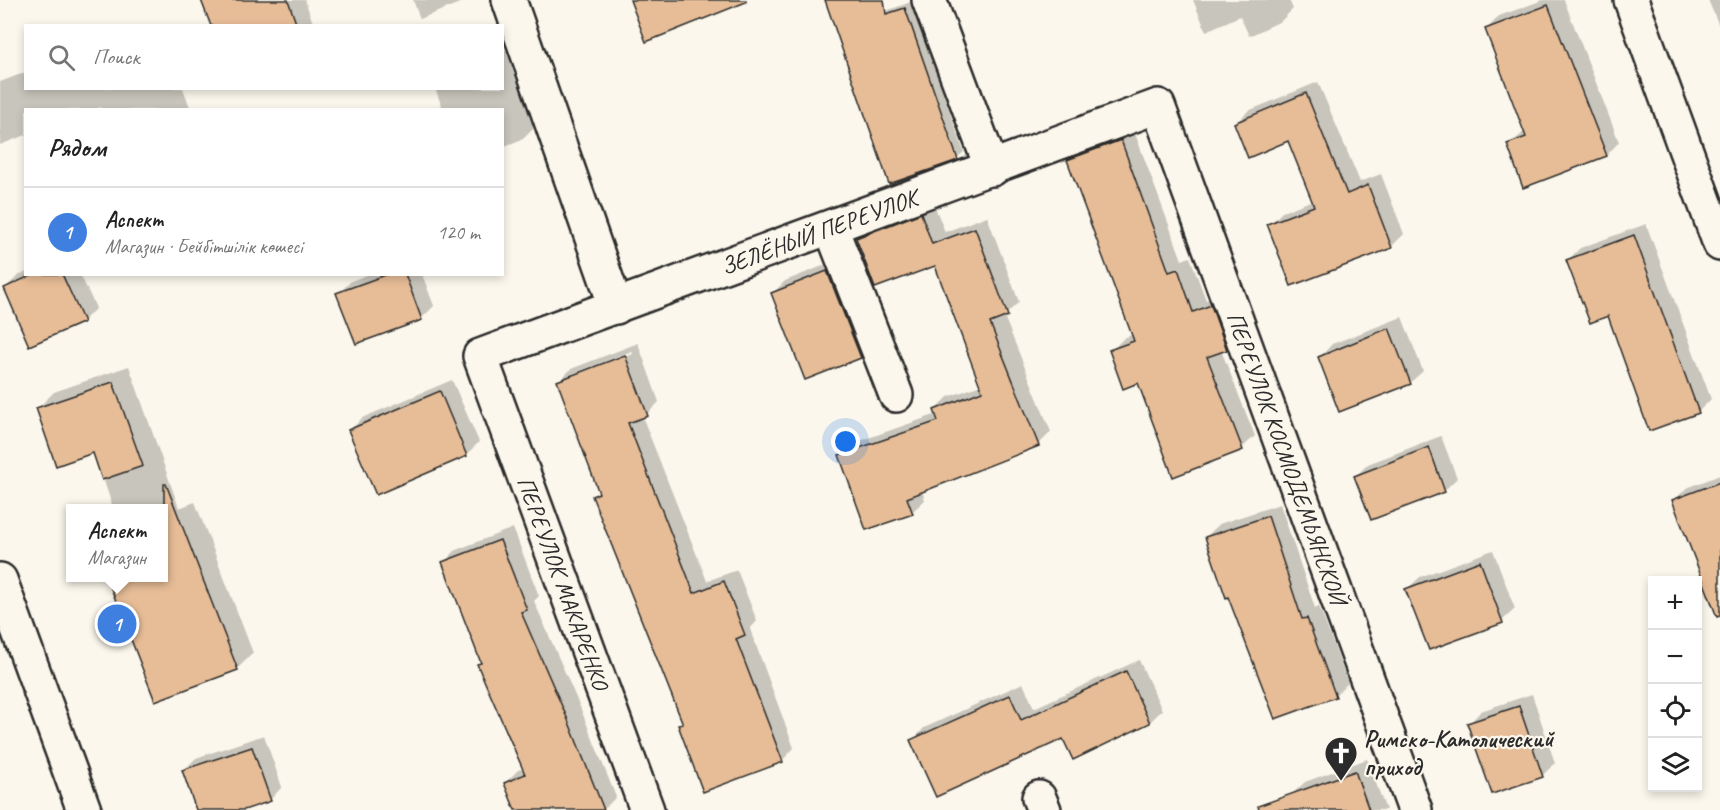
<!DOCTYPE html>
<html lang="ru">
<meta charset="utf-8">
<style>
body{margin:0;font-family:Caveat,sans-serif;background:#f6f6f6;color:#222}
.controls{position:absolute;right:18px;bottom:18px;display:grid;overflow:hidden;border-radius:0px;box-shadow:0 3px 9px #0003}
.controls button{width:54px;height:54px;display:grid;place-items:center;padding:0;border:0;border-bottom:2px solid #e0e0e0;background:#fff;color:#222;font:30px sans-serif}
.you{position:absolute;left:846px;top:442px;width:21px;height:21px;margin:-15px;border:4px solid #fff;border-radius:50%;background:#1a73e8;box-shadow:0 0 0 9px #1a73e833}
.badge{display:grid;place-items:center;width:39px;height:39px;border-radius:50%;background:#1a73e8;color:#fff;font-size:20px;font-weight:700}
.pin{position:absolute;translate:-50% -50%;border:3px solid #fff;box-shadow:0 2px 6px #0006}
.popup{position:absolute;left:66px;top:504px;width:102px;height:78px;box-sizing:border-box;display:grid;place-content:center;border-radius:0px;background:#fff;filter:drop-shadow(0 2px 4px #0005);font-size:20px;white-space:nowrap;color:#767676}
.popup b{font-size:22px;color:#222}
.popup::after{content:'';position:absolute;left:50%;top:100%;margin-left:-12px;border:12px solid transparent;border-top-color:#fff}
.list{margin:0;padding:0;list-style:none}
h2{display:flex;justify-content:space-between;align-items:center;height:78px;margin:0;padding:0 24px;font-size:26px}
h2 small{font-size:20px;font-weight:400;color:#767676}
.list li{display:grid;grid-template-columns:39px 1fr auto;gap:18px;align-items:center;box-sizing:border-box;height:90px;padding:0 24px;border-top:2px solid #e0e0e0}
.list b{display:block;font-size:22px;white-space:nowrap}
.list p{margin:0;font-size:20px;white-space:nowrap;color:#767676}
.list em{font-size:20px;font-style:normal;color:#767676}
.icon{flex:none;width:33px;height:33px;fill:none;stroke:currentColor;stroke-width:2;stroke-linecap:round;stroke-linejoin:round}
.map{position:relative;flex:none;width:1720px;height:810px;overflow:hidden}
.search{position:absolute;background:#fff;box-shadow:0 3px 9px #0003;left:24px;top:24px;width:480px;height:66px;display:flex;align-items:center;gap:15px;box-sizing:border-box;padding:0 21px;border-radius:0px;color:#767676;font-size:22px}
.panel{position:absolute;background:#fff;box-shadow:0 3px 9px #0003;left:24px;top:108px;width:480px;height:168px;border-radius:0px}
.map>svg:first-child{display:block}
.shadow{fill:#0003;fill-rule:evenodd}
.building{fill:#e7bd97;stroke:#2b2b2b;stroke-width:1.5}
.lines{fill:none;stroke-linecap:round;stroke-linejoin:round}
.minor-casing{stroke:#2b2b2b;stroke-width:38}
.minor{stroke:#fbf7ec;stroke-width:33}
.labels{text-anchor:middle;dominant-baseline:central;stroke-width:4.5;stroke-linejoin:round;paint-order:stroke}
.street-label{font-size:24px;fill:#2b2b2b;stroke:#fbf7ec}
.poi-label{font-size:24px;font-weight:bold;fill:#2b2b2b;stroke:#fbf7ec;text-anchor:start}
</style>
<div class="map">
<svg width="1720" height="810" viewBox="0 0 1720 810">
<rect width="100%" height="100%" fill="#fbf7ec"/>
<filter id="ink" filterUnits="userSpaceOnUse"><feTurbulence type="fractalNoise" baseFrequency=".0167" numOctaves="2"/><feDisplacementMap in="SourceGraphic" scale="12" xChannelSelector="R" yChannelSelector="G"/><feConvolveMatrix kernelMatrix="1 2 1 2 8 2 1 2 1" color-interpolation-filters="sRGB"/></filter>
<g filter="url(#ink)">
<g class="shadow">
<path d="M 209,0 L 305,0 L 314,26 L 212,26 Z"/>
<path d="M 413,0 L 467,0 L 420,19 Z"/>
<path d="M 1193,0 L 1289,0 L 1293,9 L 1281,21 L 1249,36 L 1240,16 L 1206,31 Z"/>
<path d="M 1543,0 L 1564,0 L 1619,142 L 1607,155 L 1509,145 L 1525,131 L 1487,29 L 1499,16 Z"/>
<path d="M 1708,0 L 1720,0 L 1720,28 Z"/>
<path d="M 911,2 L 964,152 L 957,158 L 844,26 Z"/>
<path d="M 506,50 L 535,127 L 523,139 L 502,147 L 502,110 L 443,110 L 435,88 L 502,88 L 502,51 Z"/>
<path d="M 26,72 L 26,88 L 183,88 L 191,110 L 102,110 L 101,107 L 95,110 L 26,110 L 26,135 L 0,145 L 0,82 Z"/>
<path d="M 1318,82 L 1360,182 L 1381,174 L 1404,234 L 1391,247 L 1269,225 L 1282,212 L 1313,200 L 1289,139 L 1236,123 L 1248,111 Z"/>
<path d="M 1133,128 L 1182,260 L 1190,257 L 1206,300 L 1223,294 L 1239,336 L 1226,349 L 1221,350 L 1255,436 L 1242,448 L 1139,381 L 1111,351 L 1124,338 L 1134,334 L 1068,160 L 1081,147 Z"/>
<path d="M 933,202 L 945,232 L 987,216 L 1019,302 L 1004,316 L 1051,432 L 1038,445 L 922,490 L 925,500 L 912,512 L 841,456 L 854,443 L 937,414 L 935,410 L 948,397 L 981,385 L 936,264 L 857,238 L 870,225 Z"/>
<path d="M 1646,224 L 1711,399 L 1698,412 L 1609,314 L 1567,261 L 1580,248 Z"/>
<path d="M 840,259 L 873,344 L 861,357 L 806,378 L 773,293 L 785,281 Z"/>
<path d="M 26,272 L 26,274 L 80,274 L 96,308 L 83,321 L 5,288 L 18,276 Z"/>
<path d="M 369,274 L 422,274 L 434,306 L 421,319 L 338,294 L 351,281 Z"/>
<path d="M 1402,317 L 1423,371 L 1410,383 L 1320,357 L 1332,344 Z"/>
<path d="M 638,343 L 659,402 L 647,414 L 642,416 L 707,581 L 737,570 L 757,621 L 750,629 L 794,748 L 782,761 L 680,726 L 684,722 L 594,496 L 600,490 L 559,381 L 571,369 ZM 632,351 L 633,354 L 572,377 L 572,374 Z"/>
<path d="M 129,366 L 179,508 L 195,502 L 253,653 L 237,669 L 155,699 L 109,578 L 164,578 L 164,508 L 113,508 L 94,451 L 38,408 L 54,392 Z"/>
<path d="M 452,380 L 479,442 L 467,454 L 377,493 L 350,431 L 362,418 Z"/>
<path d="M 1441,436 L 1457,478 L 1445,490 L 1372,518 L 1356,476 L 1368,464 Z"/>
<path d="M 1720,475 L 1720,558 L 1674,500 L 1687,488 Z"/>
<path d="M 1280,504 L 1315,608 L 1319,606 L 1348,683 L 1335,695 L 1206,537 L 1219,524 Z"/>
<path d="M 513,528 L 539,596 L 534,601 L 580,707 L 616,797 L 603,810 L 516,810 L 505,783 L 518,770 L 524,768 L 479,665 L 482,662 L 443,563 L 456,550 Z"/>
<path d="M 1493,550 L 1515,609 L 1502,621 L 1430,649 L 1407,589 L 1420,577 Z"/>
<path d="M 1139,660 L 1162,710 L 1150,722 L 1064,737 L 912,741 L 924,728 L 1023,683 L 1034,708 Z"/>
<path d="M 1532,694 L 1555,763 L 1542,776 L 1469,724 L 1481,711 Z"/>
<path d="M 264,735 L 282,787 L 270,800 L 240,810 L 197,810 L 184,770 L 196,758 Z"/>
<path d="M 1367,759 L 1386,810 L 1298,810 L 1292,794 L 1305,782 Z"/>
</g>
<g class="building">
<path d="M 201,0 L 288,0 L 297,26 L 211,26 Z"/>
<path d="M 630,0 L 746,0 L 746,2 L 646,42 Z"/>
<path d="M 825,0 L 884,0 L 886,14 L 905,8 L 958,160 L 889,184 Z"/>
<path d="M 1548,5 L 1607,156 L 1523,188 L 1507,144 L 1526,137 L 1485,29 Z"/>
<path d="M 1306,93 L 1347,194 L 1368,185 L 1392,248 L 1291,286 L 1267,224 L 1314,206 L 1288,141 L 1248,158 L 1234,123 Z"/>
<path d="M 1121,140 L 1169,272 L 1178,269 L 1193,312 L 1211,305 L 1227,350 L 1207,357 L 1243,450 L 1173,477 L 1138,383 L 1123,389 L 1109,350 L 1134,341 L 1067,160 Z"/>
<path d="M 921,213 L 932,244 L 975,228 L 1008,316 L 990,323 L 1039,446 L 907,498 L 913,514 L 866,530 L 839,455 L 938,421 L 934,410 L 982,391 L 935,266 L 875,288 L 856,238 Z"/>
<path d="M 1634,235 L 1699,413 L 1649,431 L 1608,316 L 1590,323 L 1566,260 Z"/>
<path d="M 827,271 L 861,358 L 805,380 L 771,293 Z"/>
<path d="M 34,274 L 62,274 L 84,322 L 29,346 L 4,288 Z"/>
<path d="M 388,274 L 405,274 L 422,320 L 356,344 L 336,293 Z"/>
<path d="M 1389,328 L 1411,384 L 1339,412 L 1318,357 Z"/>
<path d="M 625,355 L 648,416 L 628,423 L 694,593 L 724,581 L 745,635 L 736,639 L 783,762 L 703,792 L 678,725 L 683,724 L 592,496 L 599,493 L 557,381 Z"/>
<path d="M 113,382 L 143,466 L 102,480 L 93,453 L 56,466 L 36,408 Z"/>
<path d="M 440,391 L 467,456 L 376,495 L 348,430 Z"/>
<path d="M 1429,447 L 1445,492 L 1371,520 L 1354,476 Z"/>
<path d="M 1720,482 L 1720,616 L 1717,617 L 1672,500 Z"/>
<path d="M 164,484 L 166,484 L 238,670 L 155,701 L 107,578 L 164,578 Z"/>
<path d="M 1268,516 L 1302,619 L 1307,618 L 1336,697 L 1275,719 L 1228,597 L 1226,598 L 1205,537 Z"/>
<path d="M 500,540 L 527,610 L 521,612 L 568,720 L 604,810 L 515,810 L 504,783 L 525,774 L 477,664 L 481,663 L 442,562 Z"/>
<path d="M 1480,561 L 1503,623 L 1429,650 L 1405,589 Z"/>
<path d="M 1126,671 L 1150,723 L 1073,760 L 1063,739 L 936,797 L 910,740 L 1010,695 L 1021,720 Z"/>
<path d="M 1519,706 L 1543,777 L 1492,794 L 1467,723 Z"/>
<path d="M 252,747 L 271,801 L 244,810 L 196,810 L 182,770 Z"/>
<path d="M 1355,771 L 1369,810 L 1259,810 L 1258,806 Z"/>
</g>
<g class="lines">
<g class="minor-casing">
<g id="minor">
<path d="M 509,0 L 616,307"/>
<path d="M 929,0 L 992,169"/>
<path d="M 1631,0 L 1720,244"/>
<path d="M 831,228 L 896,395"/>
<path d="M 0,580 L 84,810"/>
<path d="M 1039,798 L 1044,810"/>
<path d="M 647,810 L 480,356 L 1158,106 L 1415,810"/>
</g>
</g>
<use href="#minor" class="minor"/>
</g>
</g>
<defs>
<g id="church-pin" transform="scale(1.725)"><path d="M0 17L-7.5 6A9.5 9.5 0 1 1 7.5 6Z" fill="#2b2b2b" stroke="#fbf7ec"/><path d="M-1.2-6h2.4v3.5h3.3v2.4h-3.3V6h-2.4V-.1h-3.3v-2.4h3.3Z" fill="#fff"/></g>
</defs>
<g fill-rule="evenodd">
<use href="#church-pin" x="1341" y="753"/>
</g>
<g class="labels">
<g class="street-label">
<text transform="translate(819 232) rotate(-20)">ЗЕЛЁНЫЙ ПЕРЕУЛОК</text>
<text transform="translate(1287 458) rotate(70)">ПЕРЕУЛОК КОСМОДЕМЬЯНСКОЙ</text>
<text transform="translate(563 583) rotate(70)">ПЕРЕУЛОК МАКАРЕНКО</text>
</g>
<g class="poi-label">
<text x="1364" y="739">Римско-Католический<tspan x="1364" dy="28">приход</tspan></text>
</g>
</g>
</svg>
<div class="controls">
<button>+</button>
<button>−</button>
<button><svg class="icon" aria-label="locate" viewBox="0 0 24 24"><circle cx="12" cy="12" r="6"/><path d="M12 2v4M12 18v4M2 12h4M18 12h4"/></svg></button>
<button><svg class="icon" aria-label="layers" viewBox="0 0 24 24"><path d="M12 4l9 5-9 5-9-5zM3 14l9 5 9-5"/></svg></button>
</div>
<div class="you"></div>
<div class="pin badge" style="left:117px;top:624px;background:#3f7fe0">1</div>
<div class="popup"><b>Аспект</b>Магазин</div>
<div class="search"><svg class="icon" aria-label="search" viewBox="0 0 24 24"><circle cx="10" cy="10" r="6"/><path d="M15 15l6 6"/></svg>Поиск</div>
<section class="panel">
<h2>Рядом<small></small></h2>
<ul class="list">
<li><span class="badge" style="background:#3f7fe0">1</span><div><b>Аспект</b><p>Магазин · Бейбітшілік көшесі</p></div><em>120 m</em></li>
</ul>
</section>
</div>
